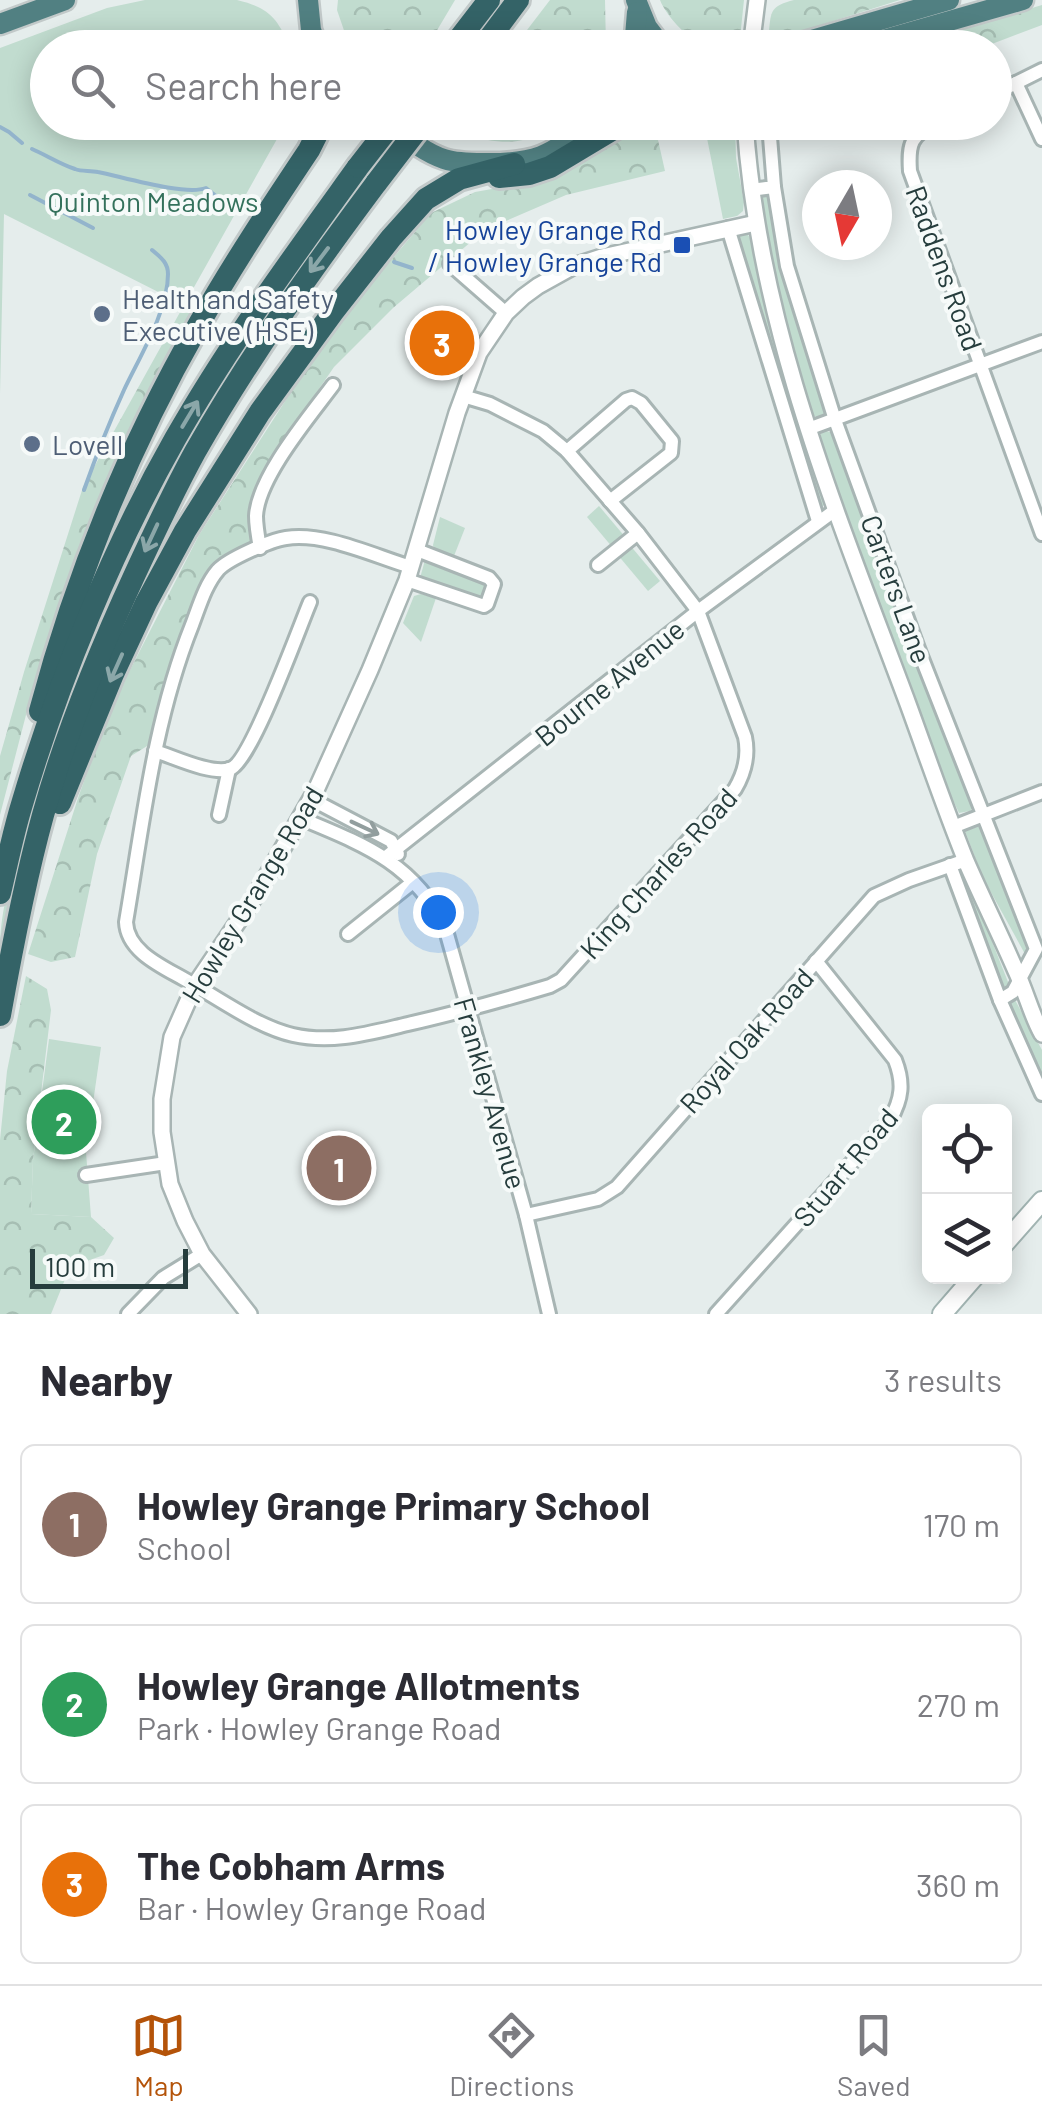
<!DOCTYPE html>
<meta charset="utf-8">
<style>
body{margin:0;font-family:Barlow,sans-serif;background:#f2f2f3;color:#2b2b33}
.controls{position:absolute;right:30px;bottom:30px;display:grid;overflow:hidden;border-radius:15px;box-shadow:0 5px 25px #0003}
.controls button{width:90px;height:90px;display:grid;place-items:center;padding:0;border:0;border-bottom:2px solid #e1e1e2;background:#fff;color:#2b2b33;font:50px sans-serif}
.compass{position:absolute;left:802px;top:170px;width:90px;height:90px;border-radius:50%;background:#fff;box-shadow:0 5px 25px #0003;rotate:189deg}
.scale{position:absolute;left:30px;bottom:25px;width:158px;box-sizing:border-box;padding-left:10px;border:5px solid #263d3d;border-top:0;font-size:28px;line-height:35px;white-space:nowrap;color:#263d3d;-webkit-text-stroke:8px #f6faf9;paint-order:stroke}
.you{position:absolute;left:438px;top:912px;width:35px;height:35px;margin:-25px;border:8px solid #fff;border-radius:50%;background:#1a73e8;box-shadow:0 0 0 15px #1a73e833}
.badge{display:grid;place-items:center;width:65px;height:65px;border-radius:50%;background:#b45309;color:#fff;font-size:32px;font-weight:700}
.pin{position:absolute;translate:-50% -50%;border:5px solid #fff;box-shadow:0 2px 10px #0006}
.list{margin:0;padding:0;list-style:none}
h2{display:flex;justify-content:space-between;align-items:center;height:130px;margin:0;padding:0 40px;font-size:42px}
h2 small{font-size:32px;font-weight:400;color:#7c7c81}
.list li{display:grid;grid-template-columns:65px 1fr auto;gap:30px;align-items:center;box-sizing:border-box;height:160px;margin:0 20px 20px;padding:0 20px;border:2px solid #e1e1e2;border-radius:15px}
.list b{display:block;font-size:38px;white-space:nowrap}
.list p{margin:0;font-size:32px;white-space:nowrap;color:#7c7c81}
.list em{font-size:32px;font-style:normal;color:#7c7c81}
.icon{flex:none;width:55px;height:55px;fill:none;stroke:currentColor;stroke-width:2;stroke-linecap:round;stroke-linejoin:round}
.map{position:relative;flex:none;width:1042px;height:1314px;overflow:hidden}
.search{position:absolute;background:#fff;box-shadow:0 5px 25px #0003;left:30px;right:30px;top:30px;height:110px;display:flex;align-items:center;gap:25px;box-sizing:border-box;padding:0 35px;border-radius:55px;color:#7c7c81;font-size:38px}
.sheet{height:670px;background:#fff}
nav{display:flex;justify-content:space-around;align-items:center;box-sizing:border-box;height:140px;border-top:2px solid #e1e1e2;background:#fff;font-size:28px;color:#7c7c81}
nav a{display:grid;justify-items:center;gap:5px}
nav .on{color:#b45309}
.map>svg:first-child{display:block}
.green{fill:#c1dccf}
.forest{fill:url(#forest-crowns)}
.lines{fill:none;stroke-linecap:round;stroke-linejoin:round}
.stream{stroke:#93b4cc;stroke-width:4}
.minor-casing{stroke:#a8b5b4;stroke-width:18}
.tertiary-casing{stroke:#a8b5b4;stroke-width:20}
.secondary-casing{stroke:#a2b5b3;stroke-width:22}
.trunk-casing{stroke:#c2c9c9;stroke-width:25}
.motorway-casing{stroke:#c2c9c9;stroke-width:28}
.minor{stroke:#fff;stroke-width:12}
.tertiary{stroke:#fff;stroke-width:15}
.secondary{stroke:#fff;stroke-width:18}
.trunk{stroke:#518082;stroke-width:20}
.motorway{stroke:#346367;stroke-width:22}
.motorway-bridge-casing{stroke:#c2c9c9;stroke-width:28;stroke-linecap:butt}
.motorway-bridge{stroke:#346367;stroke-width:22}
.oneway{stroke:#8ba7a9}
.oneway2{stroke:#929e9e}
.transit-dot{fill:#1a4fb4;stroke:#f6faf9;stroke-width:4}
.service-dot{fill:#5c6f8a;stroke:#f6faf9;stroke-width:4}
.labels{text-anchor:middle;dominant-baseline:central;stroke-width:8;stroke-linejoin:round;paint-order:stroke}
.park-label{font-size:28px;fill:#34715c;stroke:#f6faf9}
.transit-label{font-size:28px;fill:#164399;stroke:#f6faf9;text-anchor:end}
.street-label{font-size:28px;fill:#263d3d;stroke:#f6faf9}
.service-label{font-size:28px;fill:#4e5e75;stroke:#f6faf9;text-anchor:start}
</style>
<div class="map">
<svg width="1042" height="1314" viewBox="0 0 1042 1314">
<defs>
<pattern id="forest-crowns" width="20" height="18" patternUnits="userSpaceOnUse" patternTransform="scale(2.5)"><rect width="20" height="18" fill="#c1dccf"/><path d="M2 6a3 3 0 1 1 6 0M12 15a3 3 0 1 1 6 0" fill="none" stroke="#a6beb3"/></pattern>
</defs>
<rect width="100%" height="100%" fill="#e5edec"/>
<g class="green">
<path d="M 145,0 L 237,0 C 270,8 277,18 290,47 L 48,48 L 48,122 L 286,123 L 184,305 L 4,214 L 0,394 L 0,48 L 107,8 Z"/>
<path d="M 735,123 L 736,158 L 744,202 L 743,211 L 737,216 L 723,219 L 705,128 Z"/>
<path d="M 365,175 L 369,178 L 177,468 L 0,949 C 0,899 20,849 34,802 C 83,635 157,473 254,329 C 289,276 328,226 365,175 Z"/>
<path d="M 763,192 L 769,193 L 827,412 L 826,416 L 818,418 L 809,413 L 771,261 L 760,196 Z"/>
<path d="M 743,233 L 748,235 L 754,244 L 791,393 L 826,504 L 819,508 L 736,239 L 739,234 Z"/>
<path d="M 823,430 L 833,433 L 960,768 L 973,807 L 970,811 L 959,813 L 946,785 L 818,439 Z"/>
<path d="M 599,506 L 626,538 L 613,548 L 587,517 Z"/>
<path d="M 440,517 L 465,528 L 454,556 L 434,549 L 433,545 Z"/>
<path d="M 629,544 L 660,581 L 648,591 L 617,554 Z"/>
<path d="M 425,560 L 487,582 L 489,586 L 484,599 L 480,600 L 420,578 Z"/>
<path d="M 421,594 L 436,598 L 421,642 L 403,623 L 414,596 Z"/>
<path d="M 980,826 L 1028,952 L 1025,954 L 983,878 L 965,831 Z"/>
<path d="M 965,873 L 1010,987 L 1003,990 L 956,874 Z"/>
<path d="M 1014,998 L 1042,1050 L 1042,1082 L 1004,1002 Z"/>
<path d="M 49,1039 L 101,1047 L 86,1152 L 91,1217 L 31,1214 L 33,1160 Z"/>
</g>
<g class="forest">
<path d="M 338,0 L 455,0 L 436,32 L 421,47 L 350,48 L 337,10 Z"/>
<path d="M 550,0 L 605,0 L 606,47 L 514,47 Z"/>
<path d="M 660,0 L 744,0 L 740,38 L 736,47 C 727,47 717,49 709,48 C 692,44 666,16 660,0 Z"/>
<path d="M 794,0 L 900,0 L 776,39 L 769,32 C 771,10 771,6 794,0 Z"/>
<path d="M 1042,5 L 1042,25 L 984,47 L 899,47 Z"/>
<path d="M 456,123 L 457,122 L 558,123 C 517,149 506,143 460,135 Z"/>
<path d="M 645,123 L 735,123 L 658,140 L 665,171 L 566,195 L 485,230 L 393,308 L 334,367 L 284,440 L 251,531 L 251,547 L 215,567 L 152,743 L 131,756 L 97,854 L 75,957 L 51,962 L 28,954 L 79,795 L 102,732 L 128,674 L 199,535 L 309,364 L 364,292 L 431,213 L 475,192 L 519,184 Z"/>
<path d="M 184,305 L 196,311 L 71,576 L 33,688 L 0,815 L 0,756 L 24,672 L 83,487 Z"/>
<path d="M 26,976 L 47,989 L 51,1010 L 33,1160 L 31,1214 L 91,1217 L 114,1238 L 104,1255 L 70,1267 L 51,1314 L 0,1314 L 0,1140 L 7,1071 Z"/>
</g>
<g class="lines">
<g class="stream">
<path d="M 0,127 L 9,132 L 22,143"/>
<path d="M 32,149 C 46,155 60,164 75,169 C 82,172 90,170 98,172 C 123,177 185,196 206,188 L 221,200 L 241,207"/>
<path d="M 30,195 L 93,228"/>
<path d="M 394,262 L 412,268"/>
<path d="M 84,490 C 96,456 109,423 124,390 C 140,356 168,311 168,274 C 168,262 160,257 152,250"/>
</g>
<g class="minor-casing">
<g id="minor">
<path d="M 1016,83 L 1042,139"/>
<path d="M 994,94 L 1042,70"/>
<path d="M 936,122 C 911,136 908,143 910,171 L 1042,534"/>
<path d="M 774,187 L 787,266 L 835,420 L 919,651 L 1036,949 L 1013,992 L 1000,1000"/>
<path d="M 751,190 L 774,187 L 770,137"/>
<path d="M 728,228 L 818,521"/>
<path d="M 450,264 L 506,313"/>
<path d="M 808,429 L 1042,342"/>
<path d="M 567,451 L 626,400 L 632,398 L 641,403 L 672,441 L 671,453 L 610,501"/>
<path d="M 260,548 C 258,537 256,526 256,516 C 258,477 310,416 333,385"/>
<path d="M 598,565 L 638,533"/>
<path d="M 411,567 C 374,556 325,532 286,538 C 271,540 228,559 218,570 C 205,585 199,607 192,625 C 154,720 143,822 126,922 C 127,951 161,966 184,979 C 217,997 257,1027 293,1035 C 333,1044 369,1033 408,1024 C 456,1013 503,1000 550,986 L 561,980 L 571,969 L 735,789 C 745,772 749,756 745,737 L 698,611 L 638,533 L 567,451 L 543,431 L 490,404 L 463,396"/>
<path d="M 407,580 L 484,606 L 487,604 L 494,584 L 489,578 L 417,550"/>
<path d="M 155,751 C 174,757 211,775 230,769 C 251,762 299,628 310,602"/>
<path d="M 311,799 L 391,841 L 398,854"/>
<path d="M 219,815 L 229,769"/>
<path d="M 300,818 C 362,844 413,862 445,927 L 526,1215 L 549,1314"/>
<path d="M 953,827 L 1042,792"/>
<path d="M 386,857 L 698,611 L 834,511"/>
<path d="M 950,865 L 1000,1000 L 1042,1094"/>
<path d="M 348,934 L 413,882"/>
<path d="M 86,1175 L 166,1163"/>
<path d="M 526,1215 L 598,1199 L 617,1187 L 874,896 L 909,880 L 966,860"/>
<path d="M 128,1314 L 163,1278 L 202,1254"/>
<path d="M 716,1314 L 890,1120 C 902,1099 904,1083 895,1060 L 816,961"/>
</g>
</g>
<g class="tertiary-casing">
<g id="tertiary">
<path d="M 751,48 L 757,0"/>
<path d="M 745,122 C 758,326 838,516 908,704 C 927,756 945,809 966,861 C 982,898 1000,934 1016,971 C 1026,992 1031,1014 1042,1034"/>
<path d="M 249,1314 L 202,1254 L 185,1221 L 170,1184 L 162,1132 L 162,1099 L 172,1037 L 195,985 L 256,895 L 316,790 L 370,670 L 407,580 L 457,413 L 479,353 L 506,313 L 523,297 L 538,286 L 574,266 L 602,257 L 756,223"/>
</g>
</g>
<g class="secondary-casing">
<g id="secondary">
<path d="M 1004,1244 L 1042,1201"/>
<path d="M 942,1314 L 975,1276"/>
</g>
</g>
<g class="trunk-casing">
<g id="trunk">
<path d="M 308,0 L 311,30 L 318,48"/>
<path d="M 636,0 L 647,27 L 663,48"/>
<path d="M 0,24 L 65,0"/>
<path d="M 634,48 L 637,12"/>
<path d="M 784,48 L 949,0"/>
<path d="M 855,48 L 1023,0"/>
<path d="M 397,130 C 411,141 426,153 444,159 C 456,163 470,163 483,163 C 532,164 553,157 589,122"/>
</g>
</g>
<g class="motorway-casing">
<g id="motorway">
<path d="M 452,48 L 489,0"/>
<path d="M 482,48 L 518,0"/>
<path d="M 499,177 L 529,174 L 550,167 L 625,122"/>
<path d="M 40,711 C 76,576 129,446 199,324 C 233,264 271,207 309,150 L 323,122"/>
<path d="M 60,803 L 113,674 L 146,603 L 185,531 L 260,412 L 333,312 L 391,238 L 426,199 L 459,179 L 514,164"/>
<path d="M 0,893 C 7,864 13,833 22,804 C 58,682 112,550 175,439 C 229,344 294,256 358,167"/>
<path d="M 0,1015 C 12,948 25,880 43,815 C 66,732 99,652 135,574 C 154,533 173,492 195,452 C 249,357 312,269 377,182"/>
</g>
</g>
<use href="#minor" class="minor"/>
<use href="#tertiary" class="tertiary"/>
<use href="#secondary" class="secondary"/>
<use href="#trunk" class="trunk"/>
<use href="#motorway" class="motorway"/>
<g class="motorway-bridge-casing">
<g id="motorway-bridge">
<path d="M 358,167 L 393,122"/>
<path d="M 377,182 L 423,122"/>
</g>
</g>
<use href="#motorway-bridge" class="motorway-bridge"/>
</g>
<defs><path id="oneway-shaft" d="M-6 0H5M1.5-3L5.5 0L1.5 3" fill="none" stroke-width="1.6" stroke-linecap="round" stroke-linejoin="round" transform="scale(2.5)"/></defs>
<g class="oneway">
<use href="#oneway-shaft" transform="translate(319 260) rotate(127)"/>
<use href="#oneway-shaft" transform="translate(190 414) rotate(-59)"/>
<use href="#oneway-shaft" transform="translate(151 538) rotate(115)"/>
<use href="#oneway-shaft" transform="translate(116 668) rotate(114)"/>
</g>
<use class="oneway2" href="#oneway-shaft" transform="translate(365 828) rotate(25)"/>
<rect class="transit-dot" x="672" y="235" width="20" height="20" rx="5"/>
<g class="service-dot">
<circle cx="102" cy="314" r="10"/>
<circle cx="32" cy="444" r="10"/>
</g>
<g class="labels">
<g class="park-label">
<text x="153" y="201">Quinton Meadows</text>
</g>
<g class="transit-label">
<text x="662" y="229">Howley Grange Rd<tspan x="662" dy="32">/ Howley Grange Rd</tspan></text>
</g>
<g class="street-label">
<text transform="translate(945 268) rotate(70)">Raddens Road</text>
<text transform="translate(897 589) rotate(70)">Carters Lane</text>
<text transform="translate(609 682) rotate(-39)">Bourne Avenue</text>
<text transform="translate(658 873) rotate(-48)">King Charles Road</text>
<text transform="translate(252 894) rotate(-59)">Howley Grange Road</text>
<text transform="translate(746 1040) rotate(-48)">Royal Oak Road</text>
<text transform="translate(491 1093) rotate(74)">Frankley Avenue</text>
<text transform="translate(845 1167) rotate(-50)">Stuart Road</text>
</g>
<g class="service-label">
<text x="122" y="298">Health and Safety<tspan x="122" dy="32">Executive (HSE)</tspan></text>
<text x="52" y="444">Lovell</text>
</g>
</g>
</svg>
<div class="controls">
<button><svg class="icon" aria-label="locate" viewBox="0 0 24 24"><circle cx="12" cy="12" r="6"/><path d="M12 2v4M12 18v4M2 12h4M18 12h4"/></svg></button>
<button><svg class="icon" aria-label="layers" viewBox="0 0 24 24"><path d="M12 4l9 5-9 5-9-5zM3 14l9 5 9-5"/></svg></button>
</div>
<svg class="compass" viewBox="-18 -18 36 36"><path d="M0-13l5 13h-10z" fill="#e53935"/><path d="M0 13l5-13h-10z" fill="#7c7c81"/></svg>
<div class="scale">100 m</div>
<div class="you"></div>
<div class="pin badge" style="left:339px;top:1168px;background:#8d6e63">1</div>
<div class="pin badge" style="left:64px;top:1122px;background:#2e9e5b">2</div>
<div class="pin badge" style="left:442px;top:343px;background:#e8710a">3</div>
<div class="search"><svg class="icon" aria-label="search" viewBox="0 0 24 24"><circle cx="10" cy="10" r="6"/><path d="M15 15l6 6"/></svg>Search here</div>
</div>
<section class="sheet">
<h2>Nearby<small>3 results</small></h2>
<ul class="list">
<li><span class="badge" style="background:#8d6e63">1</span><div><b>Howley Grange Primary School</b><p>School</p></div><em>170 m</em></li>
<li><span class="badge" style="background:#2e9e5b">2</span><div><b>Howley Grange Allotments</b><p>Park · Howley Grange Road</p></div><em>270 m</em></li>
<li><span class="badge" style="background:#e8710a">3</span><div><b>The Cobham Arms</b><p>Bar · Howley Grange Road</p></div><em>360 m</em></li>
</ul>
</section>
<nav>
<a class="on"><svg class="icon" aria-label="map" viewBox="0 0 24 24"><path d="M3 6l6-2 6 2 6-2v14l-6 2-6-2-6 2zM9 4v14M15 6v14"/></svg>Map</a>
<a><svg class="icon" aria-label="directions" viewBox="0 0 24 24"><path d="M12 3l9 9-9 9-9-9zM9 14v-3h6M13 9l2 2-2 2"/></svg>Directions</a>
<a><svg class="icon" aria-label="saved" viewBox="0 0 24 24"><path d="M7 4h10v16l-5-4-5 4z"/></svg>Saved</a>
</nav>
